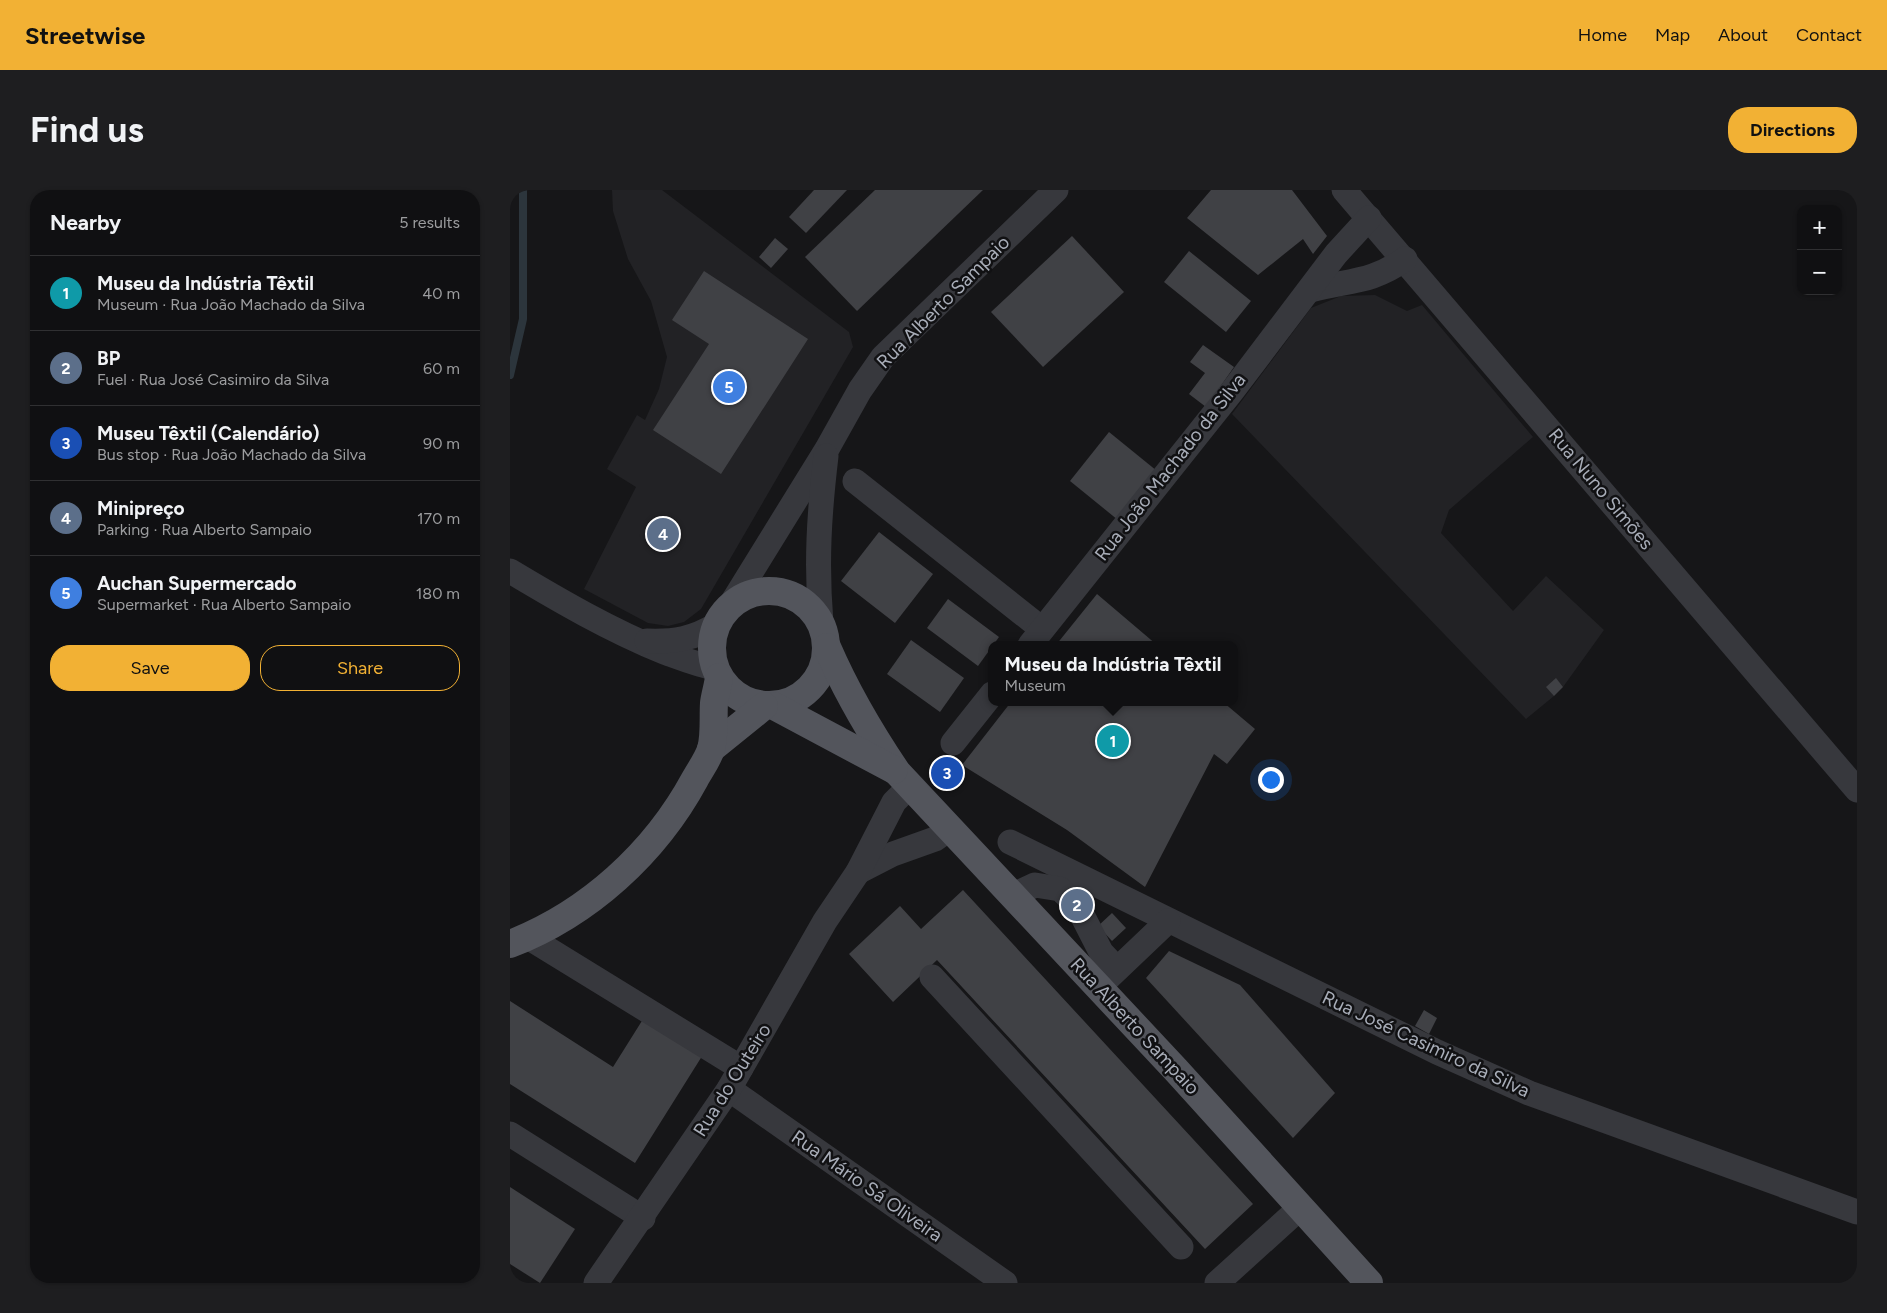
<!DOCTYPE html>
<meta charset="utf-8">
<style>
body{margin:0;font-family:Figtree,sans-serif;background:#1e1e20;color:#f1f3f6}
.controls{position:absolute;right:15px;top:15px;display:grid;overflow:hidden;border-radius:10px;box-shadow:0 1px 4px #0004}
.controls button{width:45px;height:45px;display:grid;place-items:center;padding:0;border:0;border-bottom:1px solid #303032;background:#101012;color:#f1f3f6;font:25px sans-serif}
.you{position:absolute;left:760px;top:589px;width:18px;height:18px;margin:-12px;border:4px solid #fff;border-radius:50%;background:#1a73e8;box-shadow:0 0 0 8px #1a73e833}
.badge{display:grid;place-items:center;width:32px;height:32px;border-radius:50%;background:#f2b134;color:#fff;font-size:16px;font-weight:700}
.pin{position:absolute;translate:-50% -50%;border:2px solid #fff;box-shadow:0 1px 5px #0006}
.popup{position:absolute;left:478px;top:451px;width:250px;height:65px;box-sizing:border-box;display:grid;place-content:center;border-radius:10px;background:#101012;filter:drop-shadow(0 1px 4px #0005);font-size:16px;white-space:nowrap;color:#9c9d9f}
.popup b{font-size:19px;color:#f1f3f6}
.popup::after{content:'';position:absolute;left:50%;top:100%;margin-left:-10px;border:10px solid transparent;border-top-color:#101012}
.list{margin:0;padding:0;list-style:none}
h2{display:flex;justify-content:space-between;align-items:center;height:65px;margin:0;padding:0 20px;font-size:21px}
h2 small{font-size:16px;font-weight:400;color:#9c9d9f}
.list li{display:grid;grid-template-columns:32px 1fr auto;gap:15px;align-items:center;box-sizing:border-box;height:75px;padding:0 20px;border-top:1px solid #303032}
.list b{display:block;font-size:19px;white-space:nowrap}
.list p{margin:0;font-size:16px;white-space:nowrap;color:#9c9d9f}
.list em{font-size:16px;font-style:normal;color:#9c9d9f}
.actions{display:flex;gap:10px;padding:15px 20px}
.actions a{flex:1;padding:11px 0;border:1px solid #f2b134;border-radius:20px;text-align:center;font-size:18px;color:#f2b134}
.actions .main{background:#f2b134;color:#111}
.map{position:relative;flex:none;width:1347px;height:1093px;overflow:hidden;border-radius:20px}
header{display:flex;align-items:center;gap:30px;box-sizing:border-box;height:70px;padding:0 25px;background:#f2b134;color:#111}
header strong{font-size:24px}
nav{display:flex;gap:28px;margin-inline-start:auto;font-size:18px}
.intro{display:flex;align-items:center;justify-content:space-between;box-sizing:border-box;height:120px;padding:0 30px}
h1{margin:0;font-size:35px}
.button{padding:12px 22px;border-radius:20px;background:#f2b134;color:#111;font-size:18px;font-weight:700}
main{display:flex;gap:30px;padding:0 30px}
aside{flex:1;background:#101012;border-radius:20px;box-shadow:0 1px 4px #0004}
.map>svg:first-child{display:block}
.built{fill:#222225}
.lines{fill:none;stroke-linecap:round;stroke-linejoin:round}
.stream{stroke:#2c353c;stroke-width:8}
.building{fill:#404145}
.minor{stroke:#37383d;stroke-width:25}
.major{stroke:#53555c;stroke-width:28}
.labels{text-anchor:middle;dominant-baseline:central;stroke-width:5;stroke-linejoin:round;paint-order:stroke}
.street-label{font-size:19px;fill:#a8adb8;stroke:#111113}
</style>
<header>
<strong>Streetwise</strong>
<nav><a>Home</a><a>Map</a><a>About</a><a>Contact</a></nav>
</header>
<div class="intro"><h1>Find us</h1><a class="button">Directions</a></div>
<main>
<aside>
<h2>Nearby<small>5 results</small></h2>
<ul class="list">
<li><span class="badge" style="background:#0f9aa8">1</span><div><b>Museu da Indústria Têxtil</b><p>Museum · Rua João Machado da Silva</p></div><em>40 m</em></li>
<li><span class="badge" style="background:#5c6f8a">2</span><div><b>BP</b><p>Fuel · Rua José Casimiro da Silva</p></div><em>60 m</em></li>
<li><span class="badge" style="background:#1a4fb4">3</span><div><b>Museu Têxtil (Calendário)</b><p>Bus stop · Rua João Machado da Silva</p></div><em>90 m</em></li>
<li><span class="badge" style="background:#5c6f8a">4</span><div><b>Minipreço</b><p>Parking · Rua Alberto Sampaio</p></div><em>170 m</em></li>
<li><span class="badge" style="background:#3f7fe0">5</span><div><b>Auchan Supermercado</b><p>Supermarket · Rua Alberto Sampaio</p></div><em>180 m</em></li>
</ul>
<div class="actions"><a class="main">Save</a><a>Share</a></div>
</aside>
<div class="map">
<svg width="1347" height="1093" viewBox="0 0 1347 1093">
<rect width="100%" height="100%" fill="#161618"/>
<g class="built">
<path d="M 102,0 L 152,0 L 339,142 L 343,157 L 191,419 L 174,432 L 158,436 L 138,433 L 74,399 L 126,297 L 97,279 L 127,225 L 135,230 L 149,199 L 157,167 L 141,111 L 118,69 L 103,21 Z"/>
<path d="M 865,105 L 897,121 L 912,115 L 1023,247 L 939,320 L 931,343 L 1003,421 L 1036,386 L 1094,440 L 1053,497 L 1046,489 L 1044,506 L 1016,529 L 722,224 L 801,118 L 831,106 Z"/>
</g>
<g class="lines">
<path class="stream" d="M 0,185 L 13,129 L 13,0"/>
</g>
<g class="building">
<path d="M 304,0 L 337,0 L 296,43 L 279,27 Z"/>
<path d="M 365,0 L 473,0 L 347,121 L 295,67 Z"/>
<path d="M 701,0 L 782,0 L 817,46 L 803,64 L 793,49 L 748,85 L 677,28 Z"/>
<path d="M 562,46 L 614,102 L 533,177 L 481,122 Z"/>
<path d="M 265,48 L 278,59 L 261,78 L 249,67 Z"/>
<path d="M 679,61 L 741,111 L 716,142 L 654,92 Z"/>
<path d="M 194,81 L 298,149 L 211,284 L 143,240 L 199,154 L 162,130 Z"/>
<path d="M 693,155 L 724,177 L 696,217 L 679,204 L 695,183 L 680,172 Z"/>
<path d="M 599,242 L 647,281 L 608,330 L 560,291 Z"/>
<path d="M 369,342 L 423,384 L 385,433 L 331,391 Z"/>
<path d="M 587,404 L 647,455 L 546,455 Z"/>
<path d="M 438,409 L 489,447 L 468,476 L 417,438 Z"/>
<path d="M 401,450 L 454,488 L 430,522 L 377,484 Z"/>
<path d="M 1046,488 L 1053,497 L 1044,506 L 1036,497 Z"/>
<path d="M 501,512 L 713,512 L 745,539 L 717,574 L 704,564 L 635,697 L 557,640 L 452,575 Z"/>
<path d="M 453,700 L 743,1014 L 695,1059 L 427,770 L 383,812 L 339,764 L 390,716 L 411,739 Z"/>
<path d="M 602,723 L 616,738 L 602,751 L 588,736 Z"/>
<path d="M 659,761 L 730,795 L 825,903 L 783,948 L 636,788 Z"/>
<path d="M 0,811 L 103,877 L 135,826 L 194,863 L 125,973 L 0,894 Z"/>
<path d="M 914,820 L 927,828 L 919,844 L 905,836 Z"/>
<path d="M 0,997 L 65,1039 L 30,1093 L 0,1074 Z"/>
</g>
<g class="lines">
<g class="minor">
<path d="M 834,0 L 1347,600"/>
<path d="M 801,100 C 838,90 862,93 895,69"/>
<path d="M 345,291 L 532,439"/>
<path d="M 0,381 C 50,411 100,440 154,462 C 171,468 187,475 205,478"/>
<path d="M 220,416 L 317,259 L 350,200 L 373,167 L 546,0"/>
<path d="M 311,433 C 306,374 309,325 316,266"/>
<path d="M 137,451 C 164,452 183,449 206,435"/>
<path d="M 520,455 L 723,200 L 826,64 L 859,28"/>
<path d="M 443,553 L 482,504"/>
<path d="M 500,652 L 927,862 L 1019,903 L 1347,1022"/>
<path d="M 348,682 L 383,664 L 425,649 L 439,639"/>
<path d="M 503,705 L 525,695 L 550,699 L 567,715 L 591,762 L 607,779"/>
<path d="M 18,747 L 231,878"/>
<path d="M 422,787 L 671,1057"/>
<path d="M 596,790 L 658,731"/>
<path d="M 219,899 L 495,1093"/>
<path d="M 0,944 L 133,1028"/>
<path d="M 86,1093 L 219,899 L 315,731 L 348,682 L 384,612 L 400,596"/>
<path d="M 707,1093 L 791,1017"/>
</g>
<g class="major">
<circle cx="259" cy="458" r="57"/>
<path d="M 317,457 C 336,501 360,542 387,582 L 666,880 L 859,1093"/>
<path d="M 264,516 L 384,580"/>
<path d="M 201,559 L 254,516"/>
<path d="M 0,754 C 78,724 145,663 185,589 C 190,580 198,569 201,559 C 205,545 203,528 204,513 C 205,505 208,496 209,487"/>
</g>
</g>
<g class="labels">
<g class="street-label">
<text transform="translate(433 112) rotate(-45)">Rua Alberto Sampaio</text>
<text transform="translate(660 277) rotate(-52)">Rua João Machado da Silva</text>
<text transform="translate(1091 299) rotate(50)">Rua Nuno Simões</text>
<text transform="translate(625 836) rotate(47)">Rua Alberto Sampaio</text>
<text transform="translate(916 854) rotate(25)">Rua José Casimiro da Silva</text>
<text transform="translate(222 890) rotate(-58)">Rua do Outeiro</text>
<text transform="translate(357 996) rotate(35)">Rua Mário Sá Oliveira</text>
</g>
</g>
</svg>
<div class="controls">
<button>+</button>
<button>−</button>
</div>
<div class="you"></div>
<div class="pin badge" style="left:603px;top:551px;background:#0f9aa8">1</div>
<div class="popup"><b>Museu da Indústria Têxtil</b>Museum</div>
<div class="pin badge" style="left:567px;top:715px;background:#5c6f8a">2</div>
<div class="pin badge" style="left:437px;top:583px;background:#1a4fb4">3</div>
<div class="pin badge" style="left:153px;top:344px;background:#5c6f8a">4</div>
<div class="pin badge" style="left:219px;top:197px;background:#3f7fe0">5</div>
</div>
</main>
